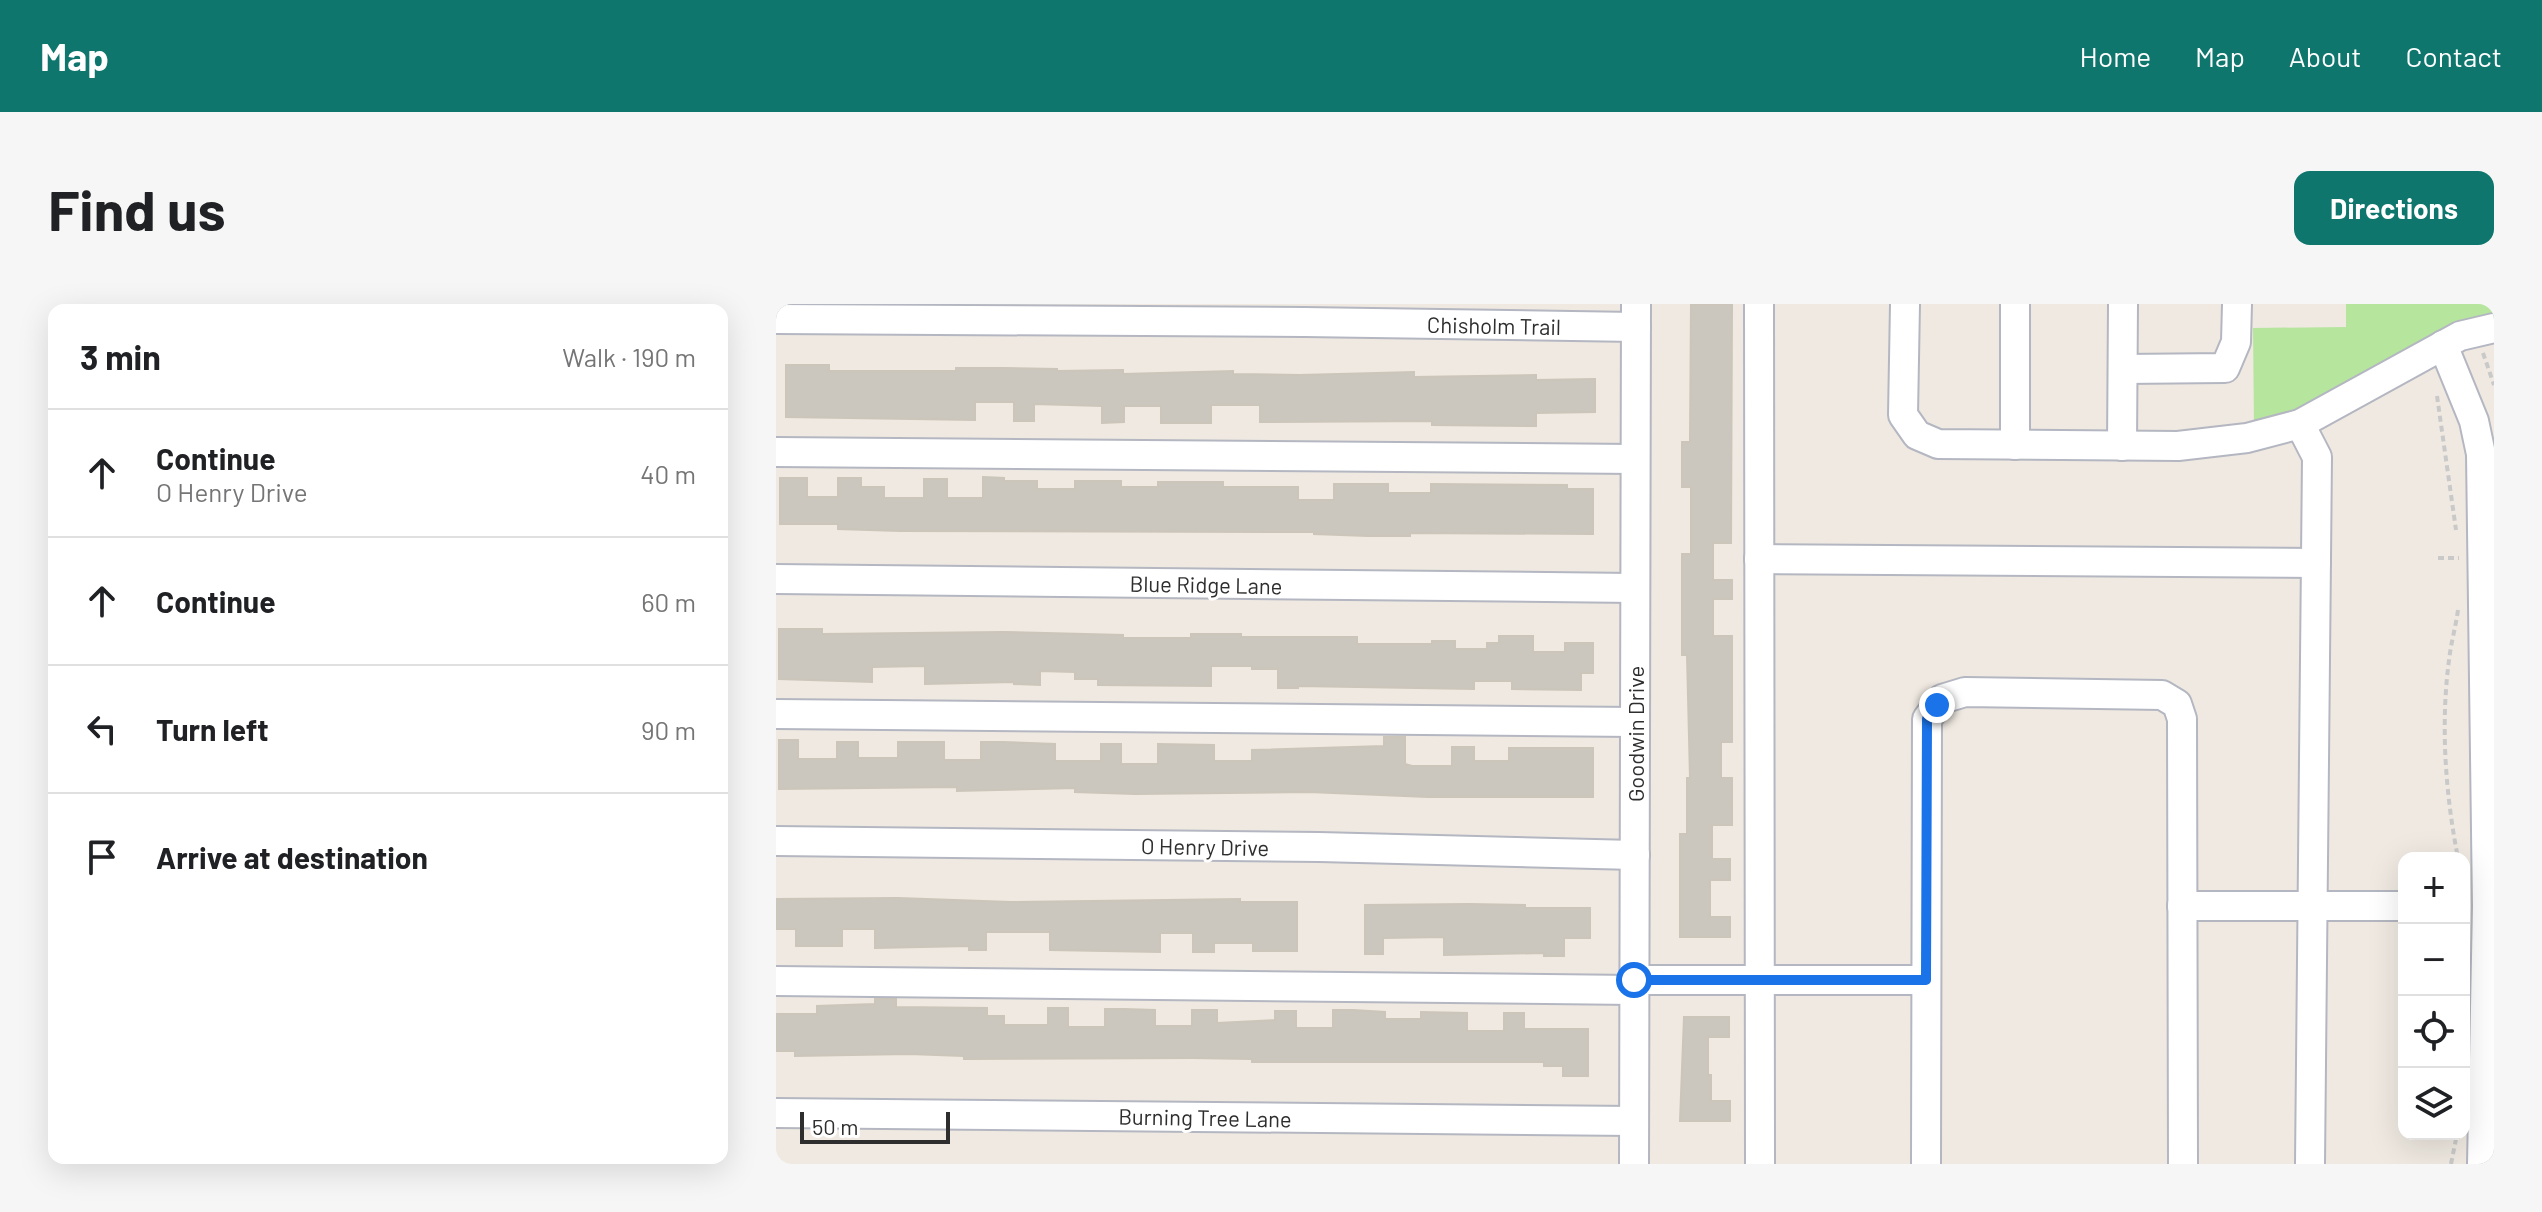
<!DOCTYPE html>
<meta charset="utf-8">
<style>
body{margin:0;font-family:Barlow,sans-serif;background:#f6f6f6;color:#202124}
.controls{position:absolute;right:24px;bottom:24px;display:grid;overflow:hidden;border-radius:16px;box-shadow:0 8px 32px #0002}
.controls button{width:72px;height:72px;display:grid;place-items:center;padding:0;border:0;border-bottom:2px solid #e0e0e0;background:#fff;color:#202124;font:40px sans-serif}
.scale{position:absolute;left:24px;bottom:20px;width:150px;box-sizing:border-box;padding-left:8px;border:4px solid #2e2e2e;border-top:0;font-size:22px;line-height:28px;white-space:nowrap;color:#2e2e2e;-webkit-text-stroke:6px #fff;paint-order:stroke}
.stop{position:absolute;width:24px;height:24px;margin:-18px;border:6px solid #1a73e8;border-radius:50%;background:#fff}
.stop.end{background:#1a73e8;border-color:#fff;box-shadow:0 2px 8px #0008}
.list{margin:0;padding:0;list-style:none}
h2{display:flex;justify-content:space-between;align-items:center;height:104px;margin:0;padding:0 32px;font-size:34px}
h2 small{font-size:26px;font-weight:400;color:#757577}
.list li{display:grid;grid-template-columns:52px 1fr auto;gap:24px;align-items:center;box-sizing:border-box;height:128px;padding:0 32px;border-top:2px solid #e0e0e0}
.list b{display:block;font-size:30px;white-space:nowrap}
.list p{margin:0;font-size:26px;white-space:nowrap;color:#757577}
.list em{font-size:26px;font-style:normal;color:#757577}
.icon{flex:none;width:44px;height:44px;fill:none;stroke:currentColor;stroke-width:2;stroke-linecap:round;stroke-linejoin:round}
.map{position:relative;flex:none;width:1718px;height:860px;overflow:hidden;border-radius:16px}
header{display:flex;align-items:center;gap:48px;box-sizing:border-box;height:112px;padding:0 40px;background:#0f766e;color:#fff}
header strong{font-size:38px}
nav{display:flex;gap:44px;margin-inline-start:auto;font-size:28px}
.intro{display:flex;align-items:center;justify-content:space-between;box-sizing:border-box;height:192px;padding:0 48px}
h1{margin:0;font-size:56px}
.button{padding:20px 36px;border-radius:16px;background:#0f766e;color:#fff;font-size:28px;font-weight:700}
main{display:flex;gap:48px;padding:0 48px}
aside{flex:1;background:#fff;border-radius:16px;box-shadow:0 8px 32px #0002}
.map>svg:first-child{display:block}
.green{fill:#b6e59e}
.building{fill:#cbc7bf;stroke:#cbc5ba;stroke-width:2}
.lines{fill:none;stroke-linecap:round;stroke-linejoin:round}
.minor-casing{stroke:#b4b7c1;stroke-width:32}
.path{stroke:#c9c9c9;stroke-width:4;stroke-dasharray:6 4;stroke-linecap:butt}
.minor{stroke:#fff;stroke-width:28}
.route{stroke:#1a73e8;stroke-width:10}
.labels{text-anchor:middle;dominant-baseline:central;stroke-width:6;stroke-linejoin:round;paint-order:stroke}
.street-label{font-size:22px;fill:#2e2e2e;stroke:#fff}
</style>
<header>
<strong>Map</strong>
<nav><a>Home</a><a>Map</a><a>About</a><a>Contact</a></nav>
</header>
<div class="intro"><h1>Find us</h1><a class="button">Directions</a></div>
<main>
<aside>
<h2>3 min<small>Walk · 190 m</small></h2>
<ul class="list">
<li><svg class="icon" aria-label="ahead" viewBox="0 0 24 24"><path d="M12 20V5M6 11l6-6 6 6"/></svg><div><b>Continue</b><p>O Henry Drive</p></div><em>40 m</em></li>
<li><svg class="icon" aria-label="ahead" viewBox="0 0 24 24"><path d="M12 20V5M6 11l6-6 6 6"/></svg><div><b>Continue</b></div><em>60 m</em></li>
<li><svg class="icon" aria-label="left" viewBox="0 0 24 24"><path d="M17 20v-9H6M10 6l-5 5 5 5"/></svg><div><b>Turn left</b></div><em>90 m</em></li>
<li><svg class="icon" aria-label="arrive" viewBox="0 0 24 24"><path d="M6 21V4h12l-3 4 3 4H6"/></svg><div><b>Arrive at destination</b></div></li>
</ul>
</aside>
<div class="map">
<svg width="1718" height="860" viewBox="0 0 1718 860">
<rect width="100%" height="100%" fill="#efe9e1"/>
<path class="green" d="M 1570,0 L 1718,0 L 1718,17 L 1522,109 L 1478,124 L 1477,24 L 1570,23 Z"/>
<g class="building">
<path d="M 915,0 L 956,0 L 955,239 L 937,239 L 937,276 L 956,276 L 956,295 L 937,295 L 937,332 L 956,332 L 956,438 L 945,438 L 945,474 L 956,474 L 956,521 L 936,521 L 936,555 L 954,555 L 954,576 L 934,576 L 934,613 L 954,613 L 954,633 L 904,633 L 904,530 L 911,530 L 911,474 L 914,474 L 911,351 L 906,351 L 906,250 L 915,250 L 915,183 L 906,183 L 906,138 L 914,138 Z"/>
<path d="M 10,61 L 53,61 L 53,67 L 180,67 L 180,64 L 227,64 L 281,65 L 281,67 L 347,66 L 347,70 L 457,67 L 457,70 L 524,71 L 638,68 L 638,73 L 760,71 L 760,76 L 819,75 L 819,108 L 760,109 L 760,122 L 656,121 L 656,117 L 484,118 L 484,101 L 435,101 L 435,119 L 385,119 L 385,102 L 348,102 L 348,118 L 326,119 L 326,102 L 258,100 L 258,117 L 238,117 L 238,98 L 199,98 L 199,116 L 10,113 Z"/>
<path d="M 207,173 L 228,174 L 228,177 L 261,177 L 261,185 L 299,185 L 299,177 L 345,177 L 345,183 L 382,183 L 382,178 L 447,178 L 447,183 L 522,183 L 522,196 L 558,196 L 558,180 L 612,180 L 612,189 L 655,189 L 655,180 L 791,181 L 791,185 L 817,185 L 817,230 L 634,229 L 634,232 L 592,232 L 538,230 L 538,228 L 124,227 L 62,225 L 62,220 L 4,220 L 4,174 L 31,174 L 31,193 L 62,193 L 62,174 L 85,174 L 85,183 L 108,183 L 108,194 L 148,194 L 148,175 L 171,175 L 171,194 L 207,194 Z"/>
<path d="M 3,325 L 46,325 L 46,330 L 227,328 L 347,331 L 347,334 L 415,334 L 415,330 L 465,330 L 465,333 L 581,333 L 581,340 L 656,340 L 656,337 L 679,337 L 679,345 L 711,345 L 711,339 L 723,339 L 723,332 L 757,332 L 757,348 L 789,348 L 789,339 L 817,339 L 817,369 L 805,369 L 805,386 L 736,385 L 736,377 L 698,377 L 698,385 L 522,382 L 522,384 L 502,384 L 502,365 L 476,365 L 476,362 L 435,362 L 435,382 L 322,381 L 322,375 L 299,375 L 299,368 L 264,367 L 264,381 L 238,380 L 238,378 L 149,380 L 149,362 L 96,363 L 96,378 L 3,375 Z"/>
<path d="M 608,433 L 629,433 L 629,460 L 636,462 L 676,462 L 676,443 L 698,443 L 698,457 L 733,457 L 733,444 L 817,444 L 817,493 L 652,493 L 533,488 L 359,490 L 299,488 L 299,484 L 181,487 L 181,483 L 3,485 L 3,436 L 22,436 L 22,455 L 61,455 L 61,438 L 82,438 L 82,454 L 122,454 L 122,438 L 168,438 L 168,456 L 205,456 L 205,438 L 226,438 L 279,440 L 279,457 L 325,457 L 325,440 L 345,440 L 345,460 L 382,460 L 382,440 L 438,441 L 438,457 L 476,457 L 476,446 L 608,442 Z"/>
<path d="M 122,594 L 235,598 L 464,595 L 464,598 L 521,598 L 521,647 L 477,647 L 477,639 L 438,639 L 438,648 L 417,648 L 417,629 L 384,629 L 384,648 L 274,646 L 274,628 L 210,628 L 210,646 L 193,646 L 193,642 L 99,644 L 99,625 L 66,625 L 66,642 L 20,642 L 20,625 L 0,625 L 0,595 Z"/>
<path d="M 693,600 L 749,601 L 749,604 L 814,604 L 814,634 L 788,634 L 788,652 L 768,652 L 768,649 L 668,651 L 668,633 L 607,634 L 607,650 L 589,650 L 589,601 Z"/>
<path d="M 99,695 L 120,695 L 120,703 L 211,704 L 211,712 L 228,712 L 228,721 L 272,721 L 272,704 L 292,704 L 292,723 L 329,723 L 329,705 L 348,705 L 379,706 L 379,722 L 416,722 L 416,706 L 441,706 L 441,719 L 499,716 L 499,707 L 520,707 L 520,724 L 557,724 L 557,706 L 577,706 L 609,708 L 609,715 L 645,715 L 645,708 L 691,709 L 691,727 L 728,727 L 728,709 L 748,709 L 748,725 L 812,725 L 812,772 L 787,772 L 787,762 L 768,762 L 768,758 L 476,758 L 476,755 L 416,754 L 188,755 L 188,752 L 133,750 L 19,752 L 19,747 L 0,747 L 0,710 L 41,710 L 41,702 L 99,700 Z"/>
<path d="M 908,713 L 953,713 L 953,733 L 932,733 L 932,771 L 935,771 L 935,797 L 954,797 L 954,817 L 904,817 Z"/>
</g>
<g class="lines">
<g class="minor-casing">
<g id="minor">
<path d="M 983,0 L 984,860"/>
<path d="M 1129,0 L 1127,111 L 1141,131 L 1162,140 L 1402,142 L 1471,134 L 1524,120 L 1684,32 L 1718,24"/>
<path d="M 1239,0 L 1239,141"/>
<path d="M 0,15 L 528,18 L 860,23"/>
<path d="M 1667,41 L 1698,117 L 1705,150 L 1711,602 L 1706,860"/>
<path d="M 1347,65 L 1449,64 L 1460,38 L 1461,0"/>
<path d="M 1524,120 L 1541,153 L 1534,860"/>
<path d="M 1346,142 L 1347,0"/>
<path d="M 0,148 L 859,155"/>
<path d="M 983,255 L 1540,259"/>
<path d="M 0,275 L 859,284"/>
<path d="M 0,410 L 859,418"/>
<path d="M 0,537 L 543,543 L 859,551"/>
<path d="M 1406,602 L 1628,602"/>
<path d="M 858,676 L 1150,676"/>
<path d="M 0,677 L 858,686"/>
<path d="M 0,809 L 858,817"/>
<path d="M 858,860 L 860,0"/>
<path d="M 1150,860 L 1151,415 L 1166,395 L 1189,388 L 1386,391 L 1401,400 L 1406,415 L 1407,860"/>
</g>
</g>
<g class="path">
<path d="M 1707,49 L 1718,81"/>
<path d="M 1661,92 L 1680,226"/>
<path d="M 1662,254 L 1683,254"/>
<path d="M 1682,306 C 1680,321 1676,335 1674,349 C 1664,416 1669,488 1682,554"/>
<path d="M 1675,860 L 1681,830"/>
</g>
<use href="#minor" class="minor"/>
</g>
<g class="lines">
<path class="route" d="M 858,676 L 1150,676 L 1151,415 L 1161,401"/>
</g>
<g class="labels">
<g class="street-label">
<text transform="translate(718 21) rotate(1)">Chisholm Trail</text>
<text transform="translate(430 280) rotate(1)">Blue Ridge Lane</text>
<text transform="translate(859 430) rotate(-90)">Goodwin Drive</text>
<text transform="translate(429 542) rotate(1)">O Henry Drive</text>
<text transform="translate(429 813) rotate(1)">Burning Tree Lane</text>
</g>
</g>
</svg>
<div class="controls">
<button>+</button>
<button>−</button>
<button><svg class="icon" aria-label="locate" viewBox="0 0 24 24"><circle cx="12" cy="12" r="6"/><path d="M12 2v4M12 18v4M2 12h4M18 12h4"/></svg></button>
<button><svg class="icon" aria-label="layers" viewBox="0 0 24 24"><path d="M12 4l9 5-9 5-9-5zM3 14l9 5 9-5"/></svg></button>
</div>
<div class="scale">50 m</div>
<div class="stop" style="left:858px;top:676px"></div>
<div class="stop end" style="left:1161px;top:401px"></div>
</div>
</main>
